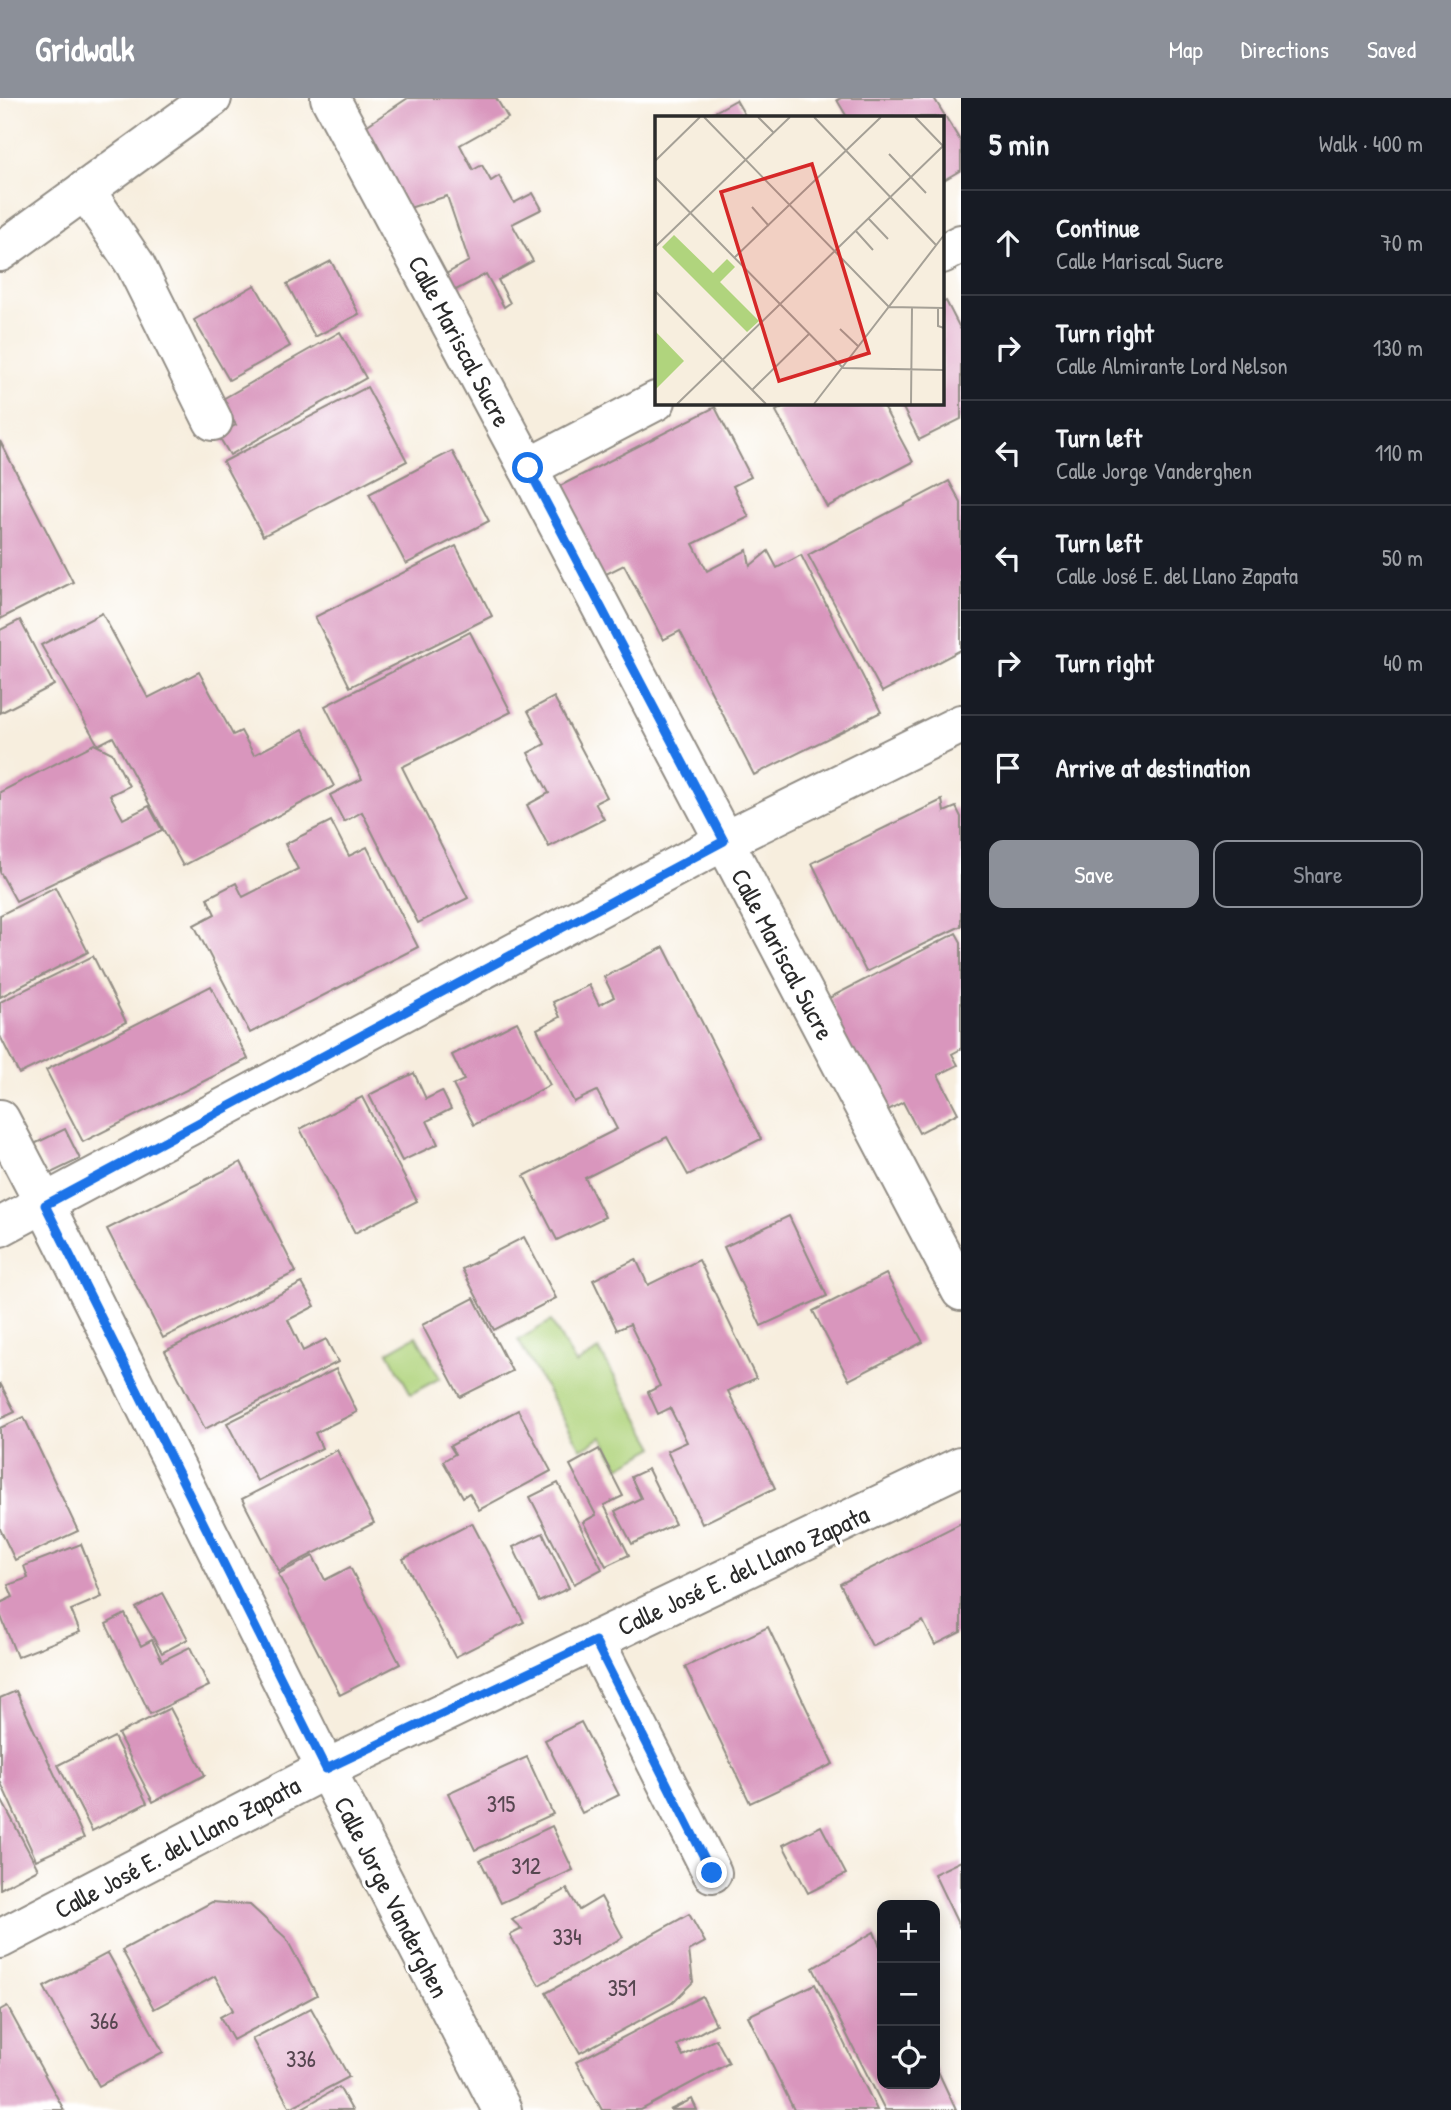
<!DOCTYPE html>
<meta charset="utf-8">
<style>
body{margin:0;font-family:"Patrick Hand",sans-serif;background:#20242c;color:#f1f3f6}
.controls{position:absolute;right:21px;bottom:21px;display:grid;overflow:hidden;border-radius:14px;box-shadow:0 4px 18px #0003}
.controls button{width:63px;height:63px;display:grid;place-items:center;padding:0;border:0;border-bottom:2px solid #363941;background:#171b24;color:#f1f3f6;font:35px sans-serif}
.stop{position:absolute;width:21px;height:21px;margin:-16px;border:5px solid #1a73e8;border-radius:50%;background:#fff}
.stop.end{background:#1a73e8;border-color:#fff;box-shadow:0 2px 7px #0008}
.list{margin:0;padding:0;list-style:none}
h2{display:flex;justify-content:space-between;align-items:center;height:91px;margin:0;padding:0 28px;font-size:30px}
h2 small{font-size:23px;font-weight:400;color:#9ea1a6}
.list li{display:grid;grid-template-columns:46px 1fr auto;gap:21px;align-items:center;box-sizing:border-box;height:105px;padding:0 28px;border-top:2px solid #363941}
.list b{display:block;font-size:26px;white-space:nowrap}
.list p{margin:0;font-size:23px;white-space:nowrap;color:#9ea1a6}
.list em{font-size:23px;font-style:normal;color:#9ea1a6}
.actions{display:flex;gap:14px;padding:21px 28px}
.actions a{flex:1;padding:16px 0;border:2px solid #8c9099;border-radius:14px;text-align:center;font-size:24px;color:#8c9099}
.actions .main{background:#8c9099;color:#fff}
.icon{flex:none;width:38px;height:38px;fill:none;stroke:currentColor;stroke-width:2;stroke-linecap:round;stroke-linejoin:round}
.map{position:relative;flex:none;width:961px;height:2012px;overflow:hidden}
header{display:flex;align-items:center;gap:42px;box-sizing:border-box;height:98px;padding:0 35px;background:#8c9099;color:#fff}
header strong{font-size:33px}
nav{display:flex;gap:38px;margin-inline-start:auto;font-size:24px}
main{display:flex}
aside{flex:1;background:#171b24}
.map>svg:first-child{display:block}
.green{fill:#b0d47d;stroke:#6e8054;stroke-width:2}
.building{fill:#d996bd}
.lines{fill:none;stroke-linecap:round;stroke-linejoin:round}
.minor-casing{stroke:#918c84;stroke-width:42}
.major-casing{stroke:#918c84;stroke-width:42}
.minor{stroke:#fff;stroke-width:38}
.major{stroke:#fff;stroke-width:38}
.route{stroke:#1a73e8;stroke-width:9}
.labels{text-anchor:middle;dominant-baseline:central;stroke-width:6;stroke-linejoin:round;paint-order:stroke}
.number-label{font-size:23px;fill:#564650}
.street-label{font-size:26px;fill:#2b2b2b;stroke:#fff}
.inset-road{fill:none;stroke:#a5a096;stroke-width:2}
.view{fill:#d62828;fill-opacity:0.15;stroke:#d62828;stroke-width:3.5}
.inset-edge{fill:none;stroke:#2b2b2b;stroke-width:3.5}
</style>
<header>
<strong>Gridwalk</strong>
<nav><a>Map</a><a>Directions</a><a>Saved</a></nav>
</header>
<main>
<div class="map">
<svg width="961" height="2012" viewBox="0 0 961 2012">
<rect width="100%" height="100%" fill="#fff"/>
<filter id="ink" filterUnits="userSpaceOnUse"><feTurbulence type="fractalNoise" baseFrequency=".0143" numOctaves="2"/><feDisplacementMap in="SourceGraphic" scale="14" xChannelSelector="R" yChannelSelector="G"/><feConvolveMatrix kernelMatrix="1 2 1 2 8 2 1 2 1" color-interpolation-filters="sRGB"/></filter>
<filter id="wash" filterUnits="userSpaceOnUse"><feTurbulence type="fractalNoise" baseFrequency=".00686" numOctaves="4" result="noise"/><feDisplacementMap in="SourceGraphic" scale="28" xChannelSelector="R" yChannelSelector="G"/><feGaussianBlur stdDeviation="1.57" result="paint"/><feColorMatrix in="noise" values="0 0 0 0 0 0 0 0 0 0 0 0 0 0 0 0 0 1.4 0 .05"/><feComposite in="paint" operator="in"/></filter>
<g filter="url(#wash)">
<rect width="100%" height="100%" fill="#f7eede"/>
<g class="green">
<path d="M 551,1223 L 576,1266 L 599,1252 L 655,1349 L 619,1369 L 602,1339 L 581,1351 L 518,1242 Z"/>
<path d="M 416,1238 L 440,1280 L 411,1296 L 388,1254 Z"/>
</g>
<g id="blocks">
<g class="building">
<path d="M 408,0 L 496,0 L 508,20 L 460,47 L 473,72 L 482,67 L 491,83 L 499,78 L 514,105 L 533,95 L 542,111 L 512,126 L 533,163 L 498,182 L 510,205 L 504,209 L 486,176 L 454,193 L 446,176 L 469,163 L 447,98 L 403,112 L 360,32 Z"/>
<path d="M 841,0 L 934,0 L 961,44 L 961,72 L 942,83 L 942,19 L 847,19 L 837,2 Z"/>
<path d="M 736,2 L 746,19 L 706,19 Z"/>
<path d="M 331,163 L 359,216 L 315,239 L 287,186 Z"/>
<path d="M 255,187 L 290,248 L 229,282 L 194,222 Z"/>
<path d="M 946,203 L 961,232 L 961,321 L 919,342 L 900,304 L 942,304 L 942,205 Z"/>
<path d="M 340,234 L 366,280 L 230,357 L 218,337 L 236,327 L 221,302 Z"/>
<path d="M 367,289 L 407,363 L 263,438 L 223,364 Z"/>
<path d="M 792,304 L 881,304 L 913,364 L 827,409 L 776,313 Z"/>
<path d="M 715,309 L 751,379 L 733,388 L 749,419 L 693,446 L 707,473 L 747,452 L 750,468 L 768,453 L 777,470 L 801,457 L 881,614 L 754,677 L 680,533 L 663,542 L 624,467 L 600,479 L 554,391 Z"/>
<path d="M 0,343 L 73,484 L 0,521 Z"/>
<path d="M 452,353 L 489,423 L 406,466 L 369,396 Z"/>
<path d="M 949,383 L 961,405 L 961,552 L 882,594 L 808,457 Z"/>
<path d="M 456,448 L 492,518 L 350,589 L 315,519 Z"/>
<path d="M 102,515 L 148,600 L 199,574 L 233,637 L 241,633 L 254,657 L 303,631 L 334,688 L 183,768 L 113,639 L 98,647 L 41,547 Z"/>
<path d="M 20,522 L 54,587 L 0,615 L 0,532 Z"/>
<path d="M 470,534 L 511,614 L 402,669 L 468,800 L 418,825 L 362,714 L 344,724 L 330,697 L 362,681 L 325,608 Z"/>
<path d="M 554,599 L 607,699 L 595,705 L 604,721 L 549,749 L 527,707 L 549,695 L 528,655 L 545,646 L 528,613 Z"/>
<path d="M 94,646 L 112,655 L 129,688 L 110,697 L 123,721 L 149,708 L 162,732 L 16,803 L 0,774 L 0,694 Z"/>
<path d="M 942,702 L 944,714 L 956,709 L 961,719 L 961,828 L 866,874 L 812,765 Z"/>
<path d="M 331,723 L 349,758 L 367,749 L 418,849 L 250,935 L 194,827 L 215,816 L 207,800 L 236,785 L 243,799 L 298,771 L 285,746 Z"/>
<path d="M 55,789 L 88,854 L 0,899 L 0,817 Z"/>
<path d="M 956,835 L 961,844 L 961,951 L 952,956 L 958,967 L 938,977 L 958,1015 L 919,1035 L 903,1004 L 877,1018 L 824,917 L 835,912 L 829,900 Z"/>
<path d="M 664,849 L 761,1041 L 688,1077 L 667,1039 L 585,1080 L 605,1119 L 557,1142 L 524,1078 L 617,1031 L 597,993 L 574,1004 L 537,931 L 560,919 L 553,904 L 589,887 L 599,907 L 614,899 L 604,879 Z"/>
<path d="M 93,858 L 126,924 L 19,976 L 0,938 L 0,904 Z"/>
<path d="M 211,888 L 248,961 L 83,1044 L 46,972 Z"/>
<path d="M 517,924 L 550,987 L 474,1027 L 453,987 L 464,982 L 452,957 Z"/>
<path d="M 414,975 L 426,1001 L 442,993 L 451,1011 L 427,1023 L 438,1046 L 402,1063 L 369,997 Z"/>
<path d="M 362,999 L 417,1103 L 355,1135 L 300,1031 Z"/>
<path d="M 65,1031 L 80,1061 L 49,1076 L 34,1046 Z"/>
<path d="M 241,1064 L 296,1174 L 163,1240 L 107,1131 Z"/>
<path d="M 789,1118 L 827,1198 L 761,1228 L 724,1149 Z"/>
<path d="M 524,1139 L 556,1200 L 494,1232 L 462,1171 Z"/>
<path d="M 636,1161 L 648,1187 L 699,1162 L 756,1280 L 728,1293 L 775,1390 L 702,1426 L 667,1353 L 687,1344 L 670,1310 L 658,1316 L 648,1294 L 660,1288 L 630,1226 L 617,1232 L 593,1182 Z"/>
<path d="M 886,1176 L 923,1244 L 849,1282 L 813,1213 Z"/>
<path d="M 302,1185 L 315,1208 L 288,1222 L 303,1253 L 326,1241 L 338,1264 L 205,1331 L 165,1253 Z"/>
<path d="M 474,1200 L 512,1273 L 460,1299 L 422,1227 Z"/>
<path d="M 336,1271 L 357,1314 L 315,1335 L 322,1350 L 257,1383 L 227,1325 Z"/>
<path d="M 0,1285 L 15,1314 L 0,1321 Z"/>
<path d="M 518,1312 L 551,1373 L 479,1412 L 469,1395 L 463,1399 L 443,1363 L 455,1356 L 450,1348 Z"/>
<path d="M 24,1319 L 78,1433 L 15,1462 L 0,1431 L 0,1330 Z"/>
<path d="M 599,1351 L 623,1398 L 604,1407 L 629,1457 L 606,1468 L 583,1424 L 596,1417 L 570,1367 Z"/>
<path d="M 337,1352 L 374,1425 L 279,1473 L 242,1401 Z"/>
<path d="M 648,1371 L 675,1426 L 632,1446 L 615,1413 L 641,1400 L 631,1379 Z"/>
<path d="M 558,1385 L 602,1471 L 574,1486 L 530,1399 Z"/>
<path d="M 472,1425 L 524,1524 L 455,1559 L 403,1461 Z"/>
<path d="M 961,1425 L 961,1534 L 935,1547 L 923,1523 L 872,1548 L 840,1486 Z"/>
<path d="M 543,1435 L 569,1490 L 539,1504 L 513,1449 Z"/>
<path d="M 81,1446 L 102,1499 L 71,1512 L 80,1534 L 17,1559 L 0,1516 L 0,1505 L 13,1499 L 8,1487 L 28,1480 L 24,1468 Z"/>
<path d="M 313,1458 L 325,1482 L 350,1469 L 400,1566 L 340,1597 L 278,1476 Z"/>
<path d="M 163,1495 L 188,1541 L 162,1555 L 136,1510 Z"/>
<path d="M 125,1516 L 141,1548 L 152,1542 L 162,1563 L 190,1549 L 209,1588 L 150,1616 L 106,1526 Z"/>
<path d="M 768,1529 L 833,1666 L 750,1705 L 685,1569 Z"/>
<path d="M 16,1593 L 84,1740 L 36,1762 L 0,1683 L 0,1600 Z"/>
<path d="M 170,1610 L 205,1677 L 153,1704 L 118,1636 Z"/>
<path d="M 581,1624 L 619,1697 L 582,1715 L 545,1642 Z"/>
<path d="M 114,1639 L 147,1705 L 92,1733 L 58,1667 Z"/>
<path d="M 527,1659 L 553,1716 L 475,1752 L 448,1695 Z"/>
<path d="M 0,1699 L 38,1771 L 0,1791 Z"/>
<path d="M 552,1728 L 573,1772 L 501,1805 L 480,1762 Z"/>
<path d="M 821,1728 L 846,1776 L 808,1795 L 783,1747 Z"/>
<path d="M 961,1763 L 961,1832 L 934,1776 Z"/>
<path d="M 567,1791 L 579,1812 L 601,1799 L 623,1839 L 539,1887 L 510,1837 L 522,1831 L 512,1822 Z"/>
<path d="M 212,1804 L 250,1807 L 286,1840 L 317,1897 L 233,1942 L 220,1919 L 233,1912 L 215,1878 L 154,1911 L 122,1852 Z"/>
<path d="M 689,1816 L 705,1844 L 689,1853 L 693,1884 L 672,1905 L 580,1955 L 546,1895 Z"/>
<path d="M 874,1834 L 882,1853 L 882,1986 L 935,1986 L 935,1967 L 956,2012 L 885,2012 L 813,1870 Z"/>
<path d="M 108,1855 L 163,1954 L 99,1988 L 44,1889 Z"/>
<path d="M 815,1886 L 877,2012 L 794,2012 L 748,1918 Z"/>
<path d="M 702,1898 L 716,1926 L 677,1947 L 683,1958 L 716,1941 L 729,1965 L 641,2012 L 602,2012 L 576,1964 Z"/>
<path d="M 7,1908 L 64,2012 L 0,2012 L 0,1912 Z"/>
<path d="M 311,1910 L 349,1979 L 290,2010 L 252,1941 Z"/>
<path d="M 339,1989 L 352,2012 L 299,2012 Z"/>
<path d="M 692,2001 L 697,2012 L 670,2012 Z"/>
</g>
</g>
</g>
<g filter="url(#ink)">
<use href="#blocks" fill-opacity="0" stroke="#918c84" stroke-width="2"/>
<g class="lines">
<g class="minor-casing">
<g id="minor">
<path d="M 330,0 L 528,370 L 961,1193"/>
<path d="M 85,92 L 135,166 L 213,323"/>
<path d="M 942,156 L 961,146"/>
<path d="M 528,370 L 656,303"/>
<path d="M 0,1021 L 45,1107 L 326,1671 L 502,2012"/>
<path d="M 0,1129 L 724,743 L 961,626"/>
<path d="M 595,1543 L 712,1775"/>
<path d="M 0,1841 L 326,1671 L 961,1368"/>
</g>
</g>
<g class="major-casing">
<path id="major" d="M 0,154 L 212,0"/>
</g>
<use href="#minor" class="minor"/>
<use href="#major" class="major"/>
</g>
</g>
<g class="lines" filter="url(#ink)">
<path class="route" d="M 528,370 L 724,743 L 45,1107 L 326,1671 L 595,1543 L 712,1775"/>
</g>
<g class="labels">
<g class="number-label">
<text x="501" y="1705">315</text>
<text x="526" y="1767">312</text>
<text x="567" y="1838">334</text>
<text x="622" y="1889">351</text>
<text x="104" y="1922">366</text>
<text x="301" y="1960">336</text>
</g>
<g class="street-label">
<text transform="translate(460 243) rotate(62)">Calle Mariscal Sucre</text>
<text transform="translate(783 856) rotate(62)">Calle Mariscal Sucre</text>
<text transform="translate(743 1472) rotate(-25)">Calle José E. del Llano Zapata</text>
<text transform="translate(177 1749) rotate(-28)">Calle José E. del Llano Zapata</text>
<text transform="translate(392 1799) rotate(63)">Calle Jorge Vanderghen</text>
</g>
</g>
<g transform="translate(655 18)">
<rect width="289" height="289" fill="#f7eede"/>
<path d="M 19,119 L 58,157 L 72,143 L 80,151 L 65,166 L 104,205 L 92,216 L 7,131 ZM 0,215 L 29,245 L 0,274 Z" fill="#b0d47d"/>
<path class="inset-road" d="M 49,1 L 234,191 L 289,192M 103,1 L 119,17M 159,1 L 281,129M 260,1 L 289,31M 234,38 L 271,77M 0,45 L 45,1M 0,61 L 188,252 L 289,254M 97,91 L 114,110M 213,102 L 233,123M 200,114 L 218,134M 0,131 L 135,1M 79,142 L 226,1M 0,175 L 111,288M 283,192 L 283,210 L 289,212M 185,213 L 204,231M 97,274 L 154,218M 22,288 L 288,30M 159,288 L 289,119M 256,288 L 257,192"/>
<path class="view" d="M 157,48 L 214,237 L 124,265 L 66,76 Z"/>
<rect width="289" height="289" class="inset-edge"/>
</g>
</svg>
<div class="controls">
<button>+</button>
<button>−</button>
<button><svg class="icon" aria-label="locate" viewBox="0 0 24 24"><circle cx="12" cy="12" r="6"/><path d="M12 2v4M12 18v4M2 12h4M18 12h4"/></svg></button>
</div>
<div class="stop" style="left:528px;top:370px"></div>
<div class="stop end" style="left:712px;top:1775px"></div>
</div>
<aside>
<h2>5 min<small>Walk · 400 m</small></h2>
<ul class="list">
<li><svg class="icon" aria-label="ahead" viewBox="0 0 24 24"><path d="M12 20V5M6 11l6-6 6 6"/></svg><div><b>Continue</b><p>Calle Mariscal Sucre</p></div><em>70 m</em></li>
<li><svg class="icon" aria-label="right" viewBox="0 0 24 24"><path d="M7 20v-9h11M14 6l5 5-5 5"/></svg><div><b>Turn right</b><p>Calle Almirante Lord Nelson</p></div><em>130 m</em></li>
<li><svg class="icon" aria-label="left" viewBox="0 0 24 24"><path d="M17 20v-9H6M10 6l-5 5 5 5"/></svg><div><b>Turn left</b><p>Calle Jorge Vanderghen</p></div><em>110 m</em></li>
<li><svg class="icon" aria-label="left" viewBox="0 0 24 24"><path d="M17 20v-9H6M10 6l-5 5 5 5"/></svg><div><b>Turn left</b><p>Calle José E. del Llano Zapata</p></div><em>50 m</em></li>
<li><svg class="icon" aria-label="right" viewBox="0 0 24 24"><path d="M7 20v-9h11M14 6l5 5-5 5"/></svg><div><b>Turn right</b></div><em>40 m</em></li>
<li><svg class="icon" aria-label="arrive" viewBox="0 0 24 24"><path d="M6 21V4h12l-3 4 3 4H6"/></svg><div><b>Arrive at destination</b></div></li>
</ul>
<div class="actions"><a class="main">Save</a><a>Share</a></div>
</aside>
</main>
